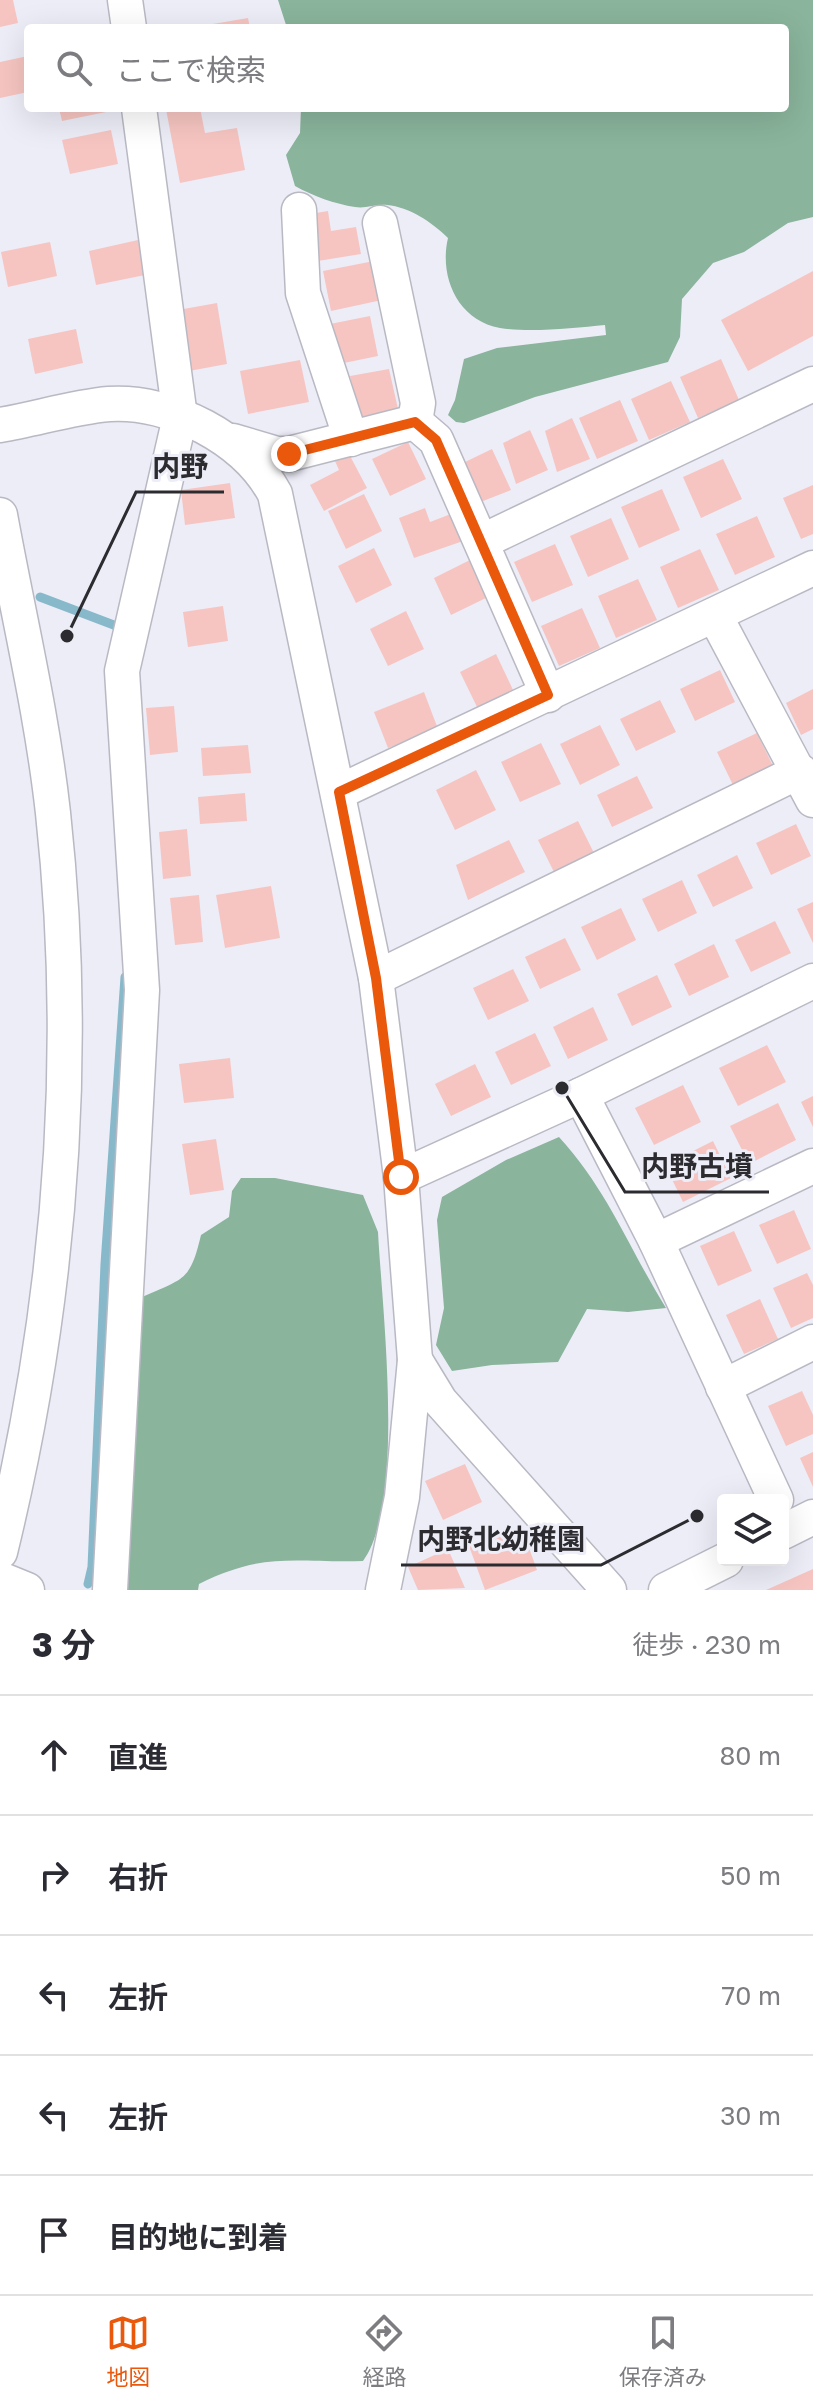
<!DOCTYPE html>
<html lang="ja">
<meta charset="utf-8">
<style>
body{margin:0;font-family:"Golos Text","Noto Sans JP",sans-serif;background:#f2f2f3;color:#2b2b33}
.controls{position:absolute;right:24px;bottom:24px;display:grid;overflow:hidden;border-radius:8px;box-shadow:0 8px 32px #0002}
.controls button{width:72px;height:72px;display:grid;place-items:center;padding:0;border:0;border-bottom:2px solid #e1e1e2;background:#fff;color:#2b2b33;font:40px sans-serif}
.stop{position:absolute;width:24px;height:24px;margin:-18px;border:6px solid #ea580c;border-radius:50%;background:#fff}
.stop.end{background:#ea580c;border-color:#fff;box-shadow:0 2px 8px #0008}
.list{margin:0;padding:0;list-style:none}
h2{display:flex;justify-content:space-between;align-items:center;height:104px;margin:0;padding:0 32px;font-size:34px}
h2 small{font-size:26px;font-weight:400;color:#7c7c81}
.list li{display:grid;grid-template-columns:52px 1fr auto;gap:24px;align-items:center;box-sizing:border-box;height:120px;padding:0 32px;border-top:2px solid #e1e1e2}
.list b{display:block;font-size:30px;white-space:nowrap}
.list em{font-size:26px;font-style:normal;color:#7c7c81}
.icon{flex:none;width:44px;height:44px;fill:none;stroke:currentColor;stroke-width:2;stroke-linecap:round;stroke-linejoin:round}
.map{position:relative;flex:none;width:813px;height:1590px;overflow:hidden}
.search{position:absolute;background:#fff;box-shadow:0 8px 32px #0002;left:24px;right:24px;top:24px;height:88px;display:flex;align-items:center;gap:20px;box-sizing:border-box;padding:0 28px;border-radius:8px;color:#7c7c81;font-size:30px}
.sheet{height:704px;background:#fff}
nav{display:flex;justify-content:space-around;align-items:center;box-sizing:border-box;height:112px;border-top:2px solid #e1e1e2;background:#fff;font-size:22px;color:#7c7c81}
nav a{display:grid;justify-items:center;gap:4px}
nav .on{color:#ea580c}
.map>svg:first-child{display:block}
.forest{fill:#8ab49c}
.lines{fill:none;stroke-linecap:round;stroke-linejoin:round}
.stream{stroke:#88b9ca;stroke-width:9}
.building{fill:#f6c5c1}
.minor-casing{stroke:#b9b9c4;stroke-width:37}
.minor{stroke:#fff;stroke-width:34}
.route{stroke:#ea580c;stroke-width:10}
.leader{fill:none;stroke:#2c2c30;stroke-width:3}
.callout-dot{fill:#2c2c30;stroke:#ededf8;stroke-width:3}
.callout-label{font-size:28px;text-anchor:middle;font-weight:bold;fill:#2c2c30;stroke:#ededf8;stroke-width:6;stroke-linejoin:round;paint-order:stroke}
</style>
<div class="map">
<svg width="813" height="1590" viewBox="0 0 813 1590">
<rect width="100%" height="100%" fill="#ededf8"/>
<g class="forest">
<path d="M 278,0 L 813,0 L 813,217 L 788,223 L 744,252 L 713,263 L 682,299 L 680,337 L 668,362 L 535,397 L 464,423 L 456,422 L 448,415 L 455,400 L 464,359 L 497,348 L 606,335 L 605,325 C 574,328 531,333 500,328 C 457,320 439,276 448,238 C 432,222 409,207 387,205 C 376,204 365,209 355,207 C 335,204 313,196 295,186 L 286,155 L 300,133 L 301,108 L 785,108 L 785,28 L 287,28 Z"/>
<path d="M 559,1137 C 609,1192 628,1247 666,1308 L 628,1312 L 587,1309 L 558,1362 L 492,1365 L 452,1371 L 436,1345 L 444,1308 L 437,1220 L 442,1197 L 506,1160 Z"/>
<path d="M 241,1178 L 275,1178 L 363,1195 L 378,1232 C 382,1309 406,1502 363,1561 C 294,1563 265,1551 199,1584 L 198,1590 L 120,1590 L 142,1297 C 185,1278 190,1281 201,1235 L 229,1217 L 232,1191 Z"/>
</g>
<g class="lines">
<g class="stream">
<path d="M 40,597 L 119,627 L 119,634"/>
<path d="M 88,1584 L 92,1567 L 105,1264 L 125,977"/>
</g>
</g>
<g class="building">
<path d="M 0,0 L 13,0 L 18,23 L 0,27 Z"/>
<path d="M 248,18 L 250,28 L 201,28 L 201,26 Z"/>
<path d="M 28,56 L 28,92 L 0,98 L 0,62 Z"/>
<path d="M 59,108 L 110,108 L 111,111 L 62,121 Z"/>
<path d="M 200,108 L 205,133 L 237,128 L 245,170 L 180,183 L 166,109 Z"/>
<path d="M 111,130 L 118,164 L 70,174 L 62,140 Z"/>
<path d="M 328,211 L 331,231 L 356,227 L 361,254 L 318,261 L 310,214 Z"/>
<path d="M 138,240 L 145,275 L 96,285 L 89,251 Z"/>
<path d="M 50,242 L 57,276 L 8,287 L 1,252 Z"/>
<path d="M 374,261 L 382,300 L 331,311 L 323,271 Z"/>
<path d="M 813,271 L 813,336 L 748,371 L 721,320 Z"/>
<path d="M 217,303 L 227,364 L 189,371 L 178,310 Z"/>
<path d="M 370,316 L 378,356 L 339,364 L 330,324 Z"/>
<path d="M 76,329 L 83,363 L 35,374 L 28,339 Z"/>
<path d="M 721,359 L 739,400 L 698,418 L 680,377 Z"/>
<path d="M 300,360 L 309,402 L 248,414 L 240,371 Z"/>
<path d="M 389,369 L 398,409 L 359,417 L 350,376 Z"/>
<path d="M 671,381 L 690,422 L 649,440 L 631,399 Z"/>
<path d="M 620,400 L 638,441 L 597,459 L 579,418 Z"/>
<path d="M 572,418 L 590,459 L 557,472 L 545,431 Z"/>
<path d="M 530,430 L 548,470 L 516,484 L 503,443 Z"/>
<path d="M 408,442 L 426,479 L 390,496 L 372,459 Z"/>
<path d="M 492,449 L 511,490 L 478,503 L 465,462 Z"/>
<path d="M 349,454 L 367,488 L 324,511 L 310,485 L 339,470 L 335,461 Z"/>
<path d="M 723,459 L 742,499 L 701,518 L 683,477 Z"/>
<path d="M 230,483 L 235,518 L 185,525 L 181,490 Z"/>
<path d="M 813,485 L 813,534 L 801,539 L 783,498 Z"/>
<path d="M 662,489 L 680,530 L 639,548 L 621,507 Z"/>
<path d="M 364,494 L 382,531 L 346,549 L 328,511 Z"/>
<path d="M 425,508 L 430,522 L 456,512 L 466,540 L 414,558 L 399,518 Z"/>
<path d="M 757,516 L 775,557 L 735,575 L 716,534 Z"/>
<path d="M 611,518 L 629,559 L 588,577 L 570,536 Z"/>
<path d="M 555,544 L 573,585 L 532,602 L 514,562 Z"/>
<path d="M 374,548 L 392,585 L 356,603 L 338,566 Z"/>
<path d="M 700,549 L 719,590 L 678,608 L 660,567 Z"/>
<path d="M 470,560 L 488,597 L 451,615 L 434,578 Z"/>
<path d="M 638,579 L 657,620 L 616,638 L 598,596 Z"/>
<path d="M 223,606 L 228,641 L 188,647 L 183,612 Z"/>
<path d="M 582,608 L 600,648 L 559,666 L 541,626 Z"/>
<path d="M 406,611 L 424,649 L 388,666 L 370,629 Z"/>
<path d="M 496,654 L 514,692 L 478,709 L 460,672 Z"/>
<path d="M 720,670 L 735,702 L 695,721 L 680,689 Z"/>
<path d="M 813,689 L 813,729 L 801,735 L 786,703 Z"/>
<path d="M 424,692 L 438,729 L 388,748 L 374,712 Z"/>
<path d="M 660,700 L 676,732 L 636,751 L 620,719 Z"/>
<path d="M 174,706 L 178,752 L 150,755 L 146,708 Z"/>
<path d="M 600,725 L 620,765 L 580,785 L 560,744 Z"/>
<path d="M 757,733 L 773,766 L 733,785 L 717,752 Z"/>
<path d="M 541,743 L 561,784 L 520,802 L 501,762 Z"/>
<path d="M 248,745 L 251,773 L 203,776 L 201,748 Z"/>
<path d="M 476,770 L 496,810 L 455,830 L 436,790 Z"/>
<path d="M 637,776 L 653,808 L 612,827 L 597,795 Z"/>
<path d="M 245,793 L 247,821 L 200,824 L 198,797 Z"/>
<path d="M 578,821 L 594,853 L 554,872 L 538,840 Z"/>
<path d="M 796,824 L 811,856 L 771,875 L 756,843 Z"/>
<path d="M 187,829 L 191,876 L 163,879 L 159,832 Z"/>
<path d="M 509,840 L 525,872 L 468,900 L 456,865 Z"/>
<path d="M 737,855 L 753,888 L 713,907 L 697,875 Z"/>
<path d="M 682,880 L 697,913 L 658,932 L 642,899 Z"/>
<path d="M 271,886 L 280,938 L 225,948 L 216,895 Z"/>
<path d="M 199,895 L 203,942 L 175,945 L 170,898 Z"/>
<path d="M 813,902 L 813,943 L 797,909 Z"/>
<path d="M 621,908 L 636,940 L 597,960 L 581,927 Z"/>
<path d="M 775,921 L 791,953 L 751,972 L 735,940 Z"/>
<path d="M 565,938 L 581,970 L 540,989 L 525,957 Z"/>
<path d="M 714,944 L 729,977 L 689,996 L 674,964 Z"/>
<path d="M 513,969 L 529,1001 L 488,1020 L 473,988 Z"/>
<path d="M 657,975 L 672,1007 L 632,1026 L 617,994 Z"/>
<path d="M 593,1007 L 608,1040 L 568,1059 L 553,1027 Z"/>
<path d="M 535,1033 L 551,1066 L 511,1085 L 495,1052 Z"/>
<path d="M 767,1045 L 786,1082 L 738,1106 L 719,1068 Z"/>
<path d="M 230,1058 L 234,1098 L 184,1103 L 179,1064 Z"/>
<path d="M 475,1064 L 491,1097 L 451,1116 L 435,1084 Z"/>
<path d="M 683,1085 L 701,1122 L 654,1145 L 635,1108 Z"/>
<path d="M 813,1096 L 813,1127 L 801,1102 Z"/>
<path d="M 778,1103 L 796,1140 L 749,1164 L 730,1126 Z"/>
<path d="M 216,1139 L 224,1190 L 190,1195 L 182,1144 Z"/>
<path d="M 713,1141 L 731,1178 L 683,1202 L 665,1165 Z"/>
<path d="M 794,1210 L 811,1249 L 777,1264 L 759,1225 Z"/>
<path d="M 734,1231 L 752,1271 L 718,1286 L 700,1246 Z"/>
<path d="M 807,1273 L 813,1285 L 813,1318 L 791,1328 L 773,1288 Z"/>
<path d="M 760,1299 L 778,1339 L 744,1354 L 726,1315 Z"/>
<path d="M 802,1391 L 813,1415 L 813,1434 L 786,1446 L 768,1406 Z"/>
<path d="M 813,1452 L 813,1487 L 800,1458 Z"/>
<path d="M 465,1464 L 482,1502 L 443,1520 L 425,1481 Z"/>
<path d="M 521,1526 L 537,1570 L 485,1590 L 469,1546 Z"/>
<path d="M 448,1549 L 465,1588 L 418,1590 L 408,1567 Z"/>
<path d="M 813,1569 L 813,1590 L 766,1590 Z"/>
</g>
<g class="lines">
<g class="minor-casing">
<g id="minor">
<path d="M 125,0 L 129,28"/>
<path d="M 299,210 L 303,293 L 351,439"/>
<path d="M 380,223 L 418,403 L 415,422"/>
<path d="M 0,425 C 36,419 73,407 109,404 C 171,400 246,439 275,494 L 376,978 L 401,1177 L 581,1095 L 813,981"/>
<path d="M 233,441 L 277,454 L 289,454 L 415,422 L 436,440 L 548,695"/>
<path d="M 0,515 C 18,614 42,713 53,813 C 80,1060 59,1310 0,1552"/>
<path d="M 483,541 L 813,384"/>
<path d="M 715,616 L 813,800"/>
<path d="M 339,792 L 813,568"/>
<path d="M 376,978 L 800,771"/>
<path d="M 581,1095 L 656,1241 L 776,1500"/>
<path d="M 656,1241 L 813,1166"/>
<path d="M 415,1360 L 440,1401 L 609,1590"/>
<path d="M 723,1387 L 813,1342"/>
<path d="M 783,1532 L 813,1517"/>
<path d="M 0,1579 L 27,1590"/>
<path d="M 110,1590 L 142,990 L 122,671 L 180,417 L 139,108"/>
<path d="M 383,1590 L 402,1497 L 415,1360 L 401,1177"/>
<path d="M 666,1590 L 726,1560"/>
</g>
</g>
<use href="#minor" class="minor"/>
</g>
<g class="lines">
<path class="route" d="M 289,454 L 415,422 L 436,440 L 548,695 L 339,792 L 376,978 L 401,1177"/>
</g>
<path class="leader" d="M67 636L136 492H224M562 1088L625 1192H769M697 1516L601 1565H401"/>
<g class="callout-dot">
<circle cx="67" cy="636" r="8"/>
<circle cx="562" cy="1088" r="8"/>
<circle cx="697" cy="1516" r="8"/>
</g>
<g class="callout-label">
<text x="180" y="476">内野</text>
<text x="697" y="1176">内野古墳</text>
<text x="501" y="1549">内野北幼稚園</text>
</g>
</svg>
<div class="controls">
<button><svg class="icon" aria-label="layers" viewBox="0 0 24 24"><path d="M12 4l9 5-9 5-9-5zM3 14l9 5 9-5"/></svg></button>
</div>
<div class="stop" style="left:401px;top:1177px"></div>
<div class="stop end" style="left:289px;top:454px"></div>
<div class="search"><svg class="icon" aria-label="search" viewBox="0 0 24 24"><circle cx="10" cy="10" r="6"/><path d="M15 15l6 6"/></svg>ここで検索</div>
</div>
<section class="sheet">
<h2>3 分<small>徒歩 · 230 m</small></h2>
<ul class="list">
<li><svg class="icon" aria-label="ahead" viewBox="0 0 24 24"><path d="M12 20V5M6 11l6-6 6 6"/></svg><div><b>直進</b></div><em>80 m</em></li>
<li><svg class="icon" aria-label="right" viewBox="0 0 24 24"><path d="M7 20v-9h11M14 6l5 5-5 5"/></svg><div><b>右折</b></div><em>50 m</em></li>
<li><svg class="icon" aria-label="left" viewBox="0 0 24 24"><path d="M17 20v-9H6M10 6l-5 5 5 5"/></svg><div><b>左折</b></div><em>70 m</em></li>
<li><svg class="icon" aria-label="left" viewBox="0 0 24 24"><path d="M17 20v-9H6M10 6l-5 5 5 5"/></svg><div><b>左折</b></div><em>30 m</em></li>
<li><svg class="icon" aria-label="arrive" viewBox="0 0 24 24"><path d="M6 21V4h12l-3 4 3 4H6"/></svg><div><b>目的地に到着</b></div></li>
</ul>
</section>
<nav>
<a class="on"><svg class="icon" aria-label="map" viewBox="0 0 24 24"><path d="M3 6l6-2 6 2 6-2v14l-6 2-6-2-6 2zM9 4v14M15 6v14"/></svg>地図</a>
<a><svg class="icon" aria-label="directions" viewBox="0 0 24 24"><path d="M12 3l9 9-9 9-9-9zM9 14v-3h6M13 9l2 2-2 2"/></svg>経路</a>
<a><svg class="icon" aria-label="saved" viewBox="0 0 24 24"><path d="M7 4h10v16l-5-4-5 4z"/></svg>保存済み</a>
</nav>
